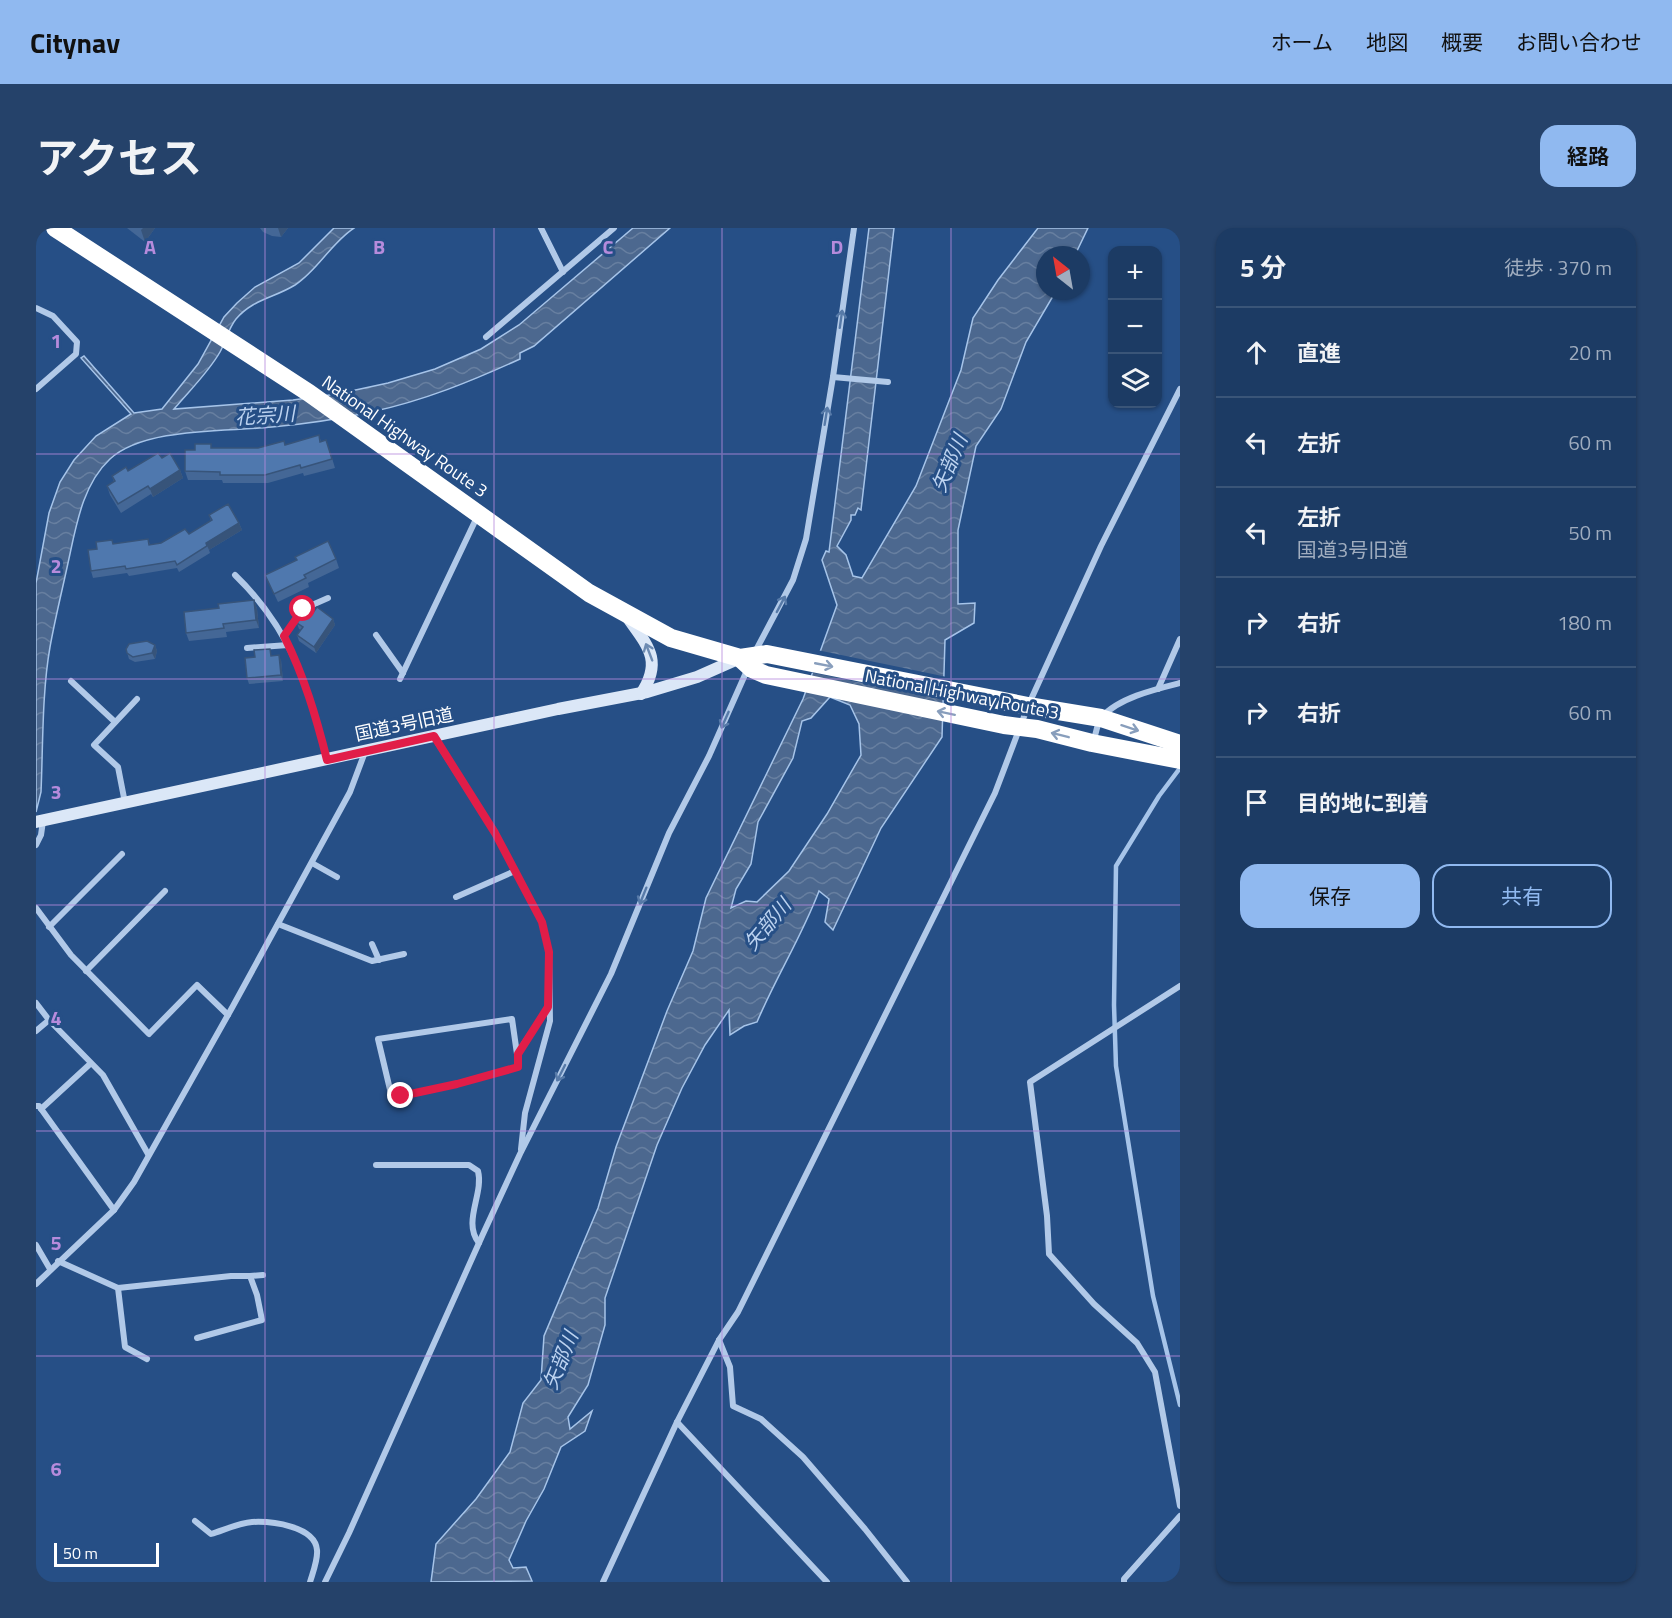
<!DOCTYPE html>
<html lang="ja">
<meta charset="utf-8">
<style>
body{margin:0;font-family:"Titillium Web","Noto Sans JP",sans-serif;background:#25426a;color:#f1f3f6}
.controls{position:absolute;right:18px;top:18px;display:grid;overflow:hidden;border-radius:12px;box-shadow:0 2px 4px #0004}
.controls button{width:54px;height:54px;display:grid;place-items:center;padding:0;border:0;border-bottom:2px solid #3a5578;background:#1c3b64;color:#f1f3f6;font:30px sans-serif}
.compass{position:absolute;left:1000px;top:18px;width:54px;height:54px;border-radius:50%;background:#1c3b64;box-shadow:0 2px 4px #0004;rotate:329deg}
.scale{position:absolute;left:18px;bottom:15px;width:105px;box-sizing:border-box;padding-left:6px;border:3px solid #fff;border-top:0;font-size:16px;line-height:21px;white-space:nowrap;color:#fff;-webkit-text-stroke:4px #264f86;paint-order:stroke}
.stop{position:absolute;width:18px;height:18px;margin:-14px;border:4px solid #e11d48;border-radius:50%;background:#fff}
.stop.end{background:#e11d48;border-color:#fff;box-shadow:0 2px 6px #0008}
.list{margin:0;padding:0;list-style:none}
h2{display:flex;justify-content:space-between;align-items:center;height:78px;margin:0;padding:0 24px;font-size:26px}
h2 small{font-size:20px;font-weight:400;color:#a0adbf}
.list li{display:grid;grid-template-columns:39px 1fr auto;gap:18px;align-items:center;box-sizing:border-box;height:90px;padding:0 24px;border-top:2px solid #3a5578}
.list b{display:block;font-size:22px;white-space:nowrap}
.list p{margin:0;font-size:20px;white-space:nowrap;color:#a0adbf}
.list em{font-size:20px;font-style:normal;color:#a0adbf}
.actions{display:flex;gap:12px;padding:18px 24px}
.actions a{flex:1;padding:14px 0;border:2px solid #90b9f0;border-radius:18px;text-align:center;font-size:21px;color:#90b9f0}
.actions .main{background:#90b9f0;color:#111}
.icon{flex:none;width:33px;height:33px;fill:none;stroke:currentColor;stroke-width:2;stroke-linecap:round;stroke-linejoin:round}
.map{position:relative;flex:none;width:1144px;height:1354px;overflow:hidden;border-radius:18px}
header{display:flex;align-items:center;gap:36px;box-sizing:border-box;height:84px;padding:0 30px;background:#90b9f0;color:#111}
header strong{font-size:28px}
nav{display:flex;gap:33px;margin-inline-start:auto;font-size:21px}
.intro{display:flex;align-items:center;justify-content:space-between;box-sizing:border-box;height:144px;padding:0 36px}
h1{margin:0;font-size:42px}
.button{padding:15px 27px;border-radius:18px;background:#90b9f0;color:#111;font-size:21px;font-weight:700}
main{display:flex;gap:36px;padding:0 36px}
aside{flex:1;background:#1c3b64;border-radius:18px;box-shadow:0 2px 4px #0004}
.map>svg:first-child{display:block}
.water{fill:url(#water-waves);stroke:#a6c4e9;stroke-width:1.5;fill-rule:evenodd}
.pier{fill:#264f86}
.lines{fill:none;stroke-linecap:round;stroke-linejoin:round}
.stream{stroke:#a6c4e9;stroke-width:4.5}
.street{stroke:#b1c9e8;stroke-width:6}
.secondary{stroke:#dbe7f7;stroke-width:12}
.highway{stroke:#fff;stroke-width:18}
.wall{fill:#446796}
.shaded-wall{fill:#37547a}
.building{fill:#4f78ae;stroke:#37547a;stroke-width:1.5}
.oneway{stroke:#577aa8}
.oneway2{stroke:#6e8cb3}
.oneway3{stroke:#889ebc}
.route{stroke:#e11d48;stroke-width:8}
.grid{fill:none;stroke:#b68bdc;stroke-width:1.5;stroke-opacity:0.55}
.labels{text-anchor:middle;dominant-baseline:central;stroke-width:6;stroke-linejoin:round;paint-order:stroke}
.street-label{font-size:18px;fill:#fff;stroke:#264f86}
.water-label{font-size:20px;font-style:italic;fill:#bdd3f0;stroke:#264f86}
.grid-label{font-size:20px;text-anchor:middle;font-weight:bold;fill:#b68bdc;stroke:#264f86;stroke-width:6;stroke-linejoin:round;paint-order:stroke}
</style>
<header>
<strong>Citynav</strong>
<nav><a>ホーム</a><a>地図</a><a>概要</a><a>お問い合わせ</a></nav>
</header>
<div class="intro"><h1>アクセス</h1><a class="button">経路</a></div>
<main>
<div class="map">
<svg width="1144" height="1354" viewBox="0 0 1144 1354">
<defs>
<pattern id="water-waves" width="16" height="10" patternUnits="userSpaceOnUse" patternTransform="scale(1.5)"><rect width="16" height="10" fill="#4c688f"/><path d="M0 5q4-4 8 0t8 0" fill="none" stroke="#677fa0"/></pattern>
</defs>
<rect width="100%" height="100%" fill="#264f86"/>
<g class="water">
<path d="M 298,0 L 318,0 C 295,15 282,42 259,57 C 238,70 217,71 200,91 C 192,101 190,113 184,124 C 172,145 153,163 138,181 L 257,172 L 301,166 L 352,155 L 399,141 L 445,121 L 483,97 L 597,0 L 634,0 L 498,118 L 484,125 L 484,131 C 436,153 387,173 335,184 C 303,191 269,196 236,199 C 191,204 109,199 74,231 C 46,257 40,299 32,335 C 26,363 19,391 14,419 C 6,464 7,518 5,564 L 0,584 L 0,355 L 13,285 L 24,254 L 38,232 L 60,208 L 95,186 L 45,130 L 48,128 L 98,185 L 126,181 L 162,136 L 188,89 L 201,75 L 219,59 L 263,35 Z"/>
<path d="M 833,0 L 858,0 L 825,282 L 822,280 L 819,287 L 815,287 L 815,292 L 801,318 L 810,327 L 817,348 L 826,350 L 880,258 L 925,142 L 937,90 L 962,52 L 1002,0 L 1052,0 L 1039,27 L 1009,27 L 1009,63 L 1020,63 L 990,114 L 965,181 L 940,218 L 922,302 L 922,376 L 939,375 L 938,395 L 909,412 L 906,509 L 845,600 L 797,702 L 789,694 L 793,671 L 783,663 C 766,708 740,749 721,794 L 708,798 L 694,807 L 693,782 L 669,817 L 646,860 L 621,917 L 569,1070 L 569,1097 L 552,1157 L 532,1189 L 534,1201 L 556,1183 L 549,1203 L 525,1219 L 508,1261 L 490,1293 L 473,1332 L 477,1340 L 490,1339 L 496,1353 L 395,1354 L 400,1316 L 440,1271 L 474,1224 L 487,1175 L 505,1152 L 508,1108 L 562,980 L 580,919 L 631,783 L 657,723 L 670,670 L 767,471 L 801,377 L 786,332 L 790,323 L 793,324 ZM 794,469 L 814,477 L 823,496 L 825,527 L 791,586 L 753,643 L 721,674 L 710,673 L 695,680 L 700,661 L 715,636 L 722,594 L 757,530 L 766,493 L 775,490 Z"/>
</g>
<path class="pier" d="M 781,422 L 911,449 L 910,472 L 773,444 Z"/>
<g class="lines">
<path class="stream" d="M 1144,540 L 1123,568 L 1080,638 L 1078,777 L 1080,838 L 1117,1068 L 1144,1177"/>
<g class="street">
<path d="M 505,0 L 527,44"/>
<path d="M 0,80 L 17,88 L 41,114 L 40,126 L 0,161"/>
<path d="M 450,109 L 578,0"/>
<path d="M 797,149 L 852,154"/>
<path d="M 199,347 C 255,401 272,458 291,531"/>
<path d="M 340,407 L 367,445"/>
<path d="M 248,408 L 267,381 L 292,370"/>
<path d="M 211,420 L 252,417"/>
<path d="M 719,424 L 757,352 L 770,311 L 797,149 L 818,0"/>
<path d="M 364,451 L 441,289"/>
<path d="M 35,453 L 79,494"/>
<path d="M 1122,461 L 1144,411"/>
<path d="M 398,509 L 459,605 L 506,694 L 513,724 L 514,793 L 489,885 L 485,921"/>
<path d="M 1058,512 C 1060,505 1061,495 1066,489 C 1082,470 1120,461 1144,455"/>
<path d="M 89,575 L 82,539 L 58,517 L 101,471"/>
<path d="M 0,617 L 5,607 L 7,593"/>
<path d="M 276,635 L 301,649"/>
<path d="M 420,669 L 479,643"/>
<path d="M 0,680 L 35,727 L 113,806 L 161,757 L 192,787"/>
<path d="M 242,696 L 336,733 L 368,726"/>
<path d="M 13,699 L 86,626"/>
<path d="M 336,716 L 343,732"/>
<path d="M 50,743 L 129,663"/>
<path d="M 1144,758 L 994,854 L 1011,988 L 1013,1026 L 1058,1076 L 1101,1115 L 1119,1144 L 1144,1278"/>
<path d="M 0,775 L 13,792 L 67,847 L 112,926"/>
<path d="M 0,803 L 13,792"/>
<path d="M 481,826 L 476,791 L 342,811 L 356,870 L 365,868 L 421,856 L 482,839 L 481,826 L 512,780"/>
<path d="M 0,878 L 3,878 L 78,982"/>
<path d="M 5,881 L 54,836"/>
<path d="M 340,937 L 433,937 L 442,943 C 448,966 426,994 443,1015"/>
<path d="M 0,1017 L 14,1041"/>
<path d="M 22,1033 L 82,1060 L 195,1048 L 214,1048 L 221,1067 L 226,1092 L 161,1110"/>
<path d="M 214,1048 L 227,1047"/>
<path d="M 0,1056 L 78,982 L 98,954 L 197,778 L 314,564 L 329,524"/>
<path d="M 82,1060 L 89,1119 L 111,1131"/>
<path d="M 683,1112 L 694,1139 L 697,1178 L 725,1191 L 767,1229 L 829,1301 L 871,1354"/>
<path d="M 641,1194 L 791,1354"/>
<path d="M 159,1293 L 175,1306 C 188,1302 203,1295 216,1294 C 235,1293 279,1298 281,1322 C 282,1332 277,1344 274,1354"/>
<path d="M 289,1354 L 313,1305 L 447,1006 L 484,926 L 575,746 L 633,605 L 673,528 L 712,440"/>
<path d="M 567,1354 L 641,1194 L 683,1112 L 702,1084 L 959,565 L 992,478 L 1065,318 L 1144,161"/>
<path d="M 1088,1354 L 1088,1351 L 1144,1288"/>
</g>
<g class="secondary">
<path d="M 592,390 C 612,418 627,433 605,466"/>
<path d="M 0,594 L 522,481 L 611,464 L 661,449 L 704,430"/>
</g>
<g class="highway">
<path d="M 19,0 L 273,165 L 553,365 L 635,410 L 704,430 L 731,426 L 992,478 L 1065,490 L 1144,516"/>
<path d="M 704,430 L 716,441 L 730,447 L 968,497 L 1001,501 L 1056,515 L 1144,532"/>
</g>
</g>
<g class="wall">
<path d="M 91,0 L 119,0 L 109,14 Z"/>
<path d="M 224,0 L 252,0 L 245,9 L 236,8 L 227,4 Z"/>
<path d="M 283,207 L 285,214 L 293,220 L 299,240 L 268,248 L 267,245 L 232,255 L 187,255 L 186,252 L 152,252 L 149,243 L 159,222 L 177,220 L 222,220 L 249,217 Z"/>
<path d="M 126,230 L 144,242 L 147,250 L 117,269 L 115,266 L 85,285 L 74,267 L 71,258 L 78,254 L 76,248 Z"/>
<path d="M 173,287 L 203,295 L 206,302 L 173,322 L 174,325 L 143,344 L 141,340 L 93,348 L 91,345 L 57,350 L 55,343 L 61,321 L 78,316 L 112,311 L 114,317 L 125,315 L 153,306 L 175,293 Z"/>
<path d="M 300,331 L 303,340 L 272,355 L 273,359 L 242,374 L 229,347 L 260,332 Z"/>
<path d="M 218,372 L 221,381 L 223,400 L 190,404 L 191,409 L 153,413 L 150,405 L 183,380 Z"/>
<path d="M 276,386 L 297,391 L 299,397 L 280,425 L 263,413 L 261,407 L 265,402 L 263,401 L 261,395 Z"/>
<path d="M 119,417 L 121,423 L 119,431 L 99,434 L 93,431 L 90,421 Z"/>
<path d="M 236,428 L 245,432 L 247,453 L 213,456 L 211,450 Z"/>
</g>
<g class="shaded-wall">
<path d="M 107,0 L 119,0 L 109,14 L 105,2 Z"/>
<path d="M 242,0 L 252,0 L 245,9 Z"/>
<path d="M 144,242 L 147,250 L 117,269 L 114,261 Z"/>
<path d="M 203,295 L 206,302 L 173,322 L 170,315 Z"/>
<path d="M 218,372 L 221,381 L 223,400 L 220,392 Z"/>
<path d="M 297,391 L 299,397 L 280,425 L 278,419 Z"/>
<path d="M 119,417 L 121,423 L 119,431 L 116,425 Z"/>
<path d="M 243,427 L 245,432 L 247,453 L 245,447 Z"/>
</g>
<g class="building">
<path d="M 283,207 L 284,214 L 290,212 L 296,231 L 265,240 L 264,237 L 229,247 L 184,247 L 184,244 L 149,243 L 149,222 L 159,222 L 159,216 L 175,216 L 175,220 L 222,220 L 248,213 L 249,217 Z"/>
<path d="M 122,225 L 126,230 L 134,225 L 144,242 L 114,261 L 112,258 L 82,276 L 71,258 L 79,253 L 76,248 L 90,239 L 92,243 Z"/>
<path d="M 192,276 L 203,295 L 170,315 L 171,318 L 141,337 L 139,333 L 90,341 L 89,338 L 55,343 L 52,322 L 61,321 L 60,314 L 76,312 L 77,316 L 112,311 L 113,317 L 125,315 L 149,301 L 153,306 L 176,292 L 173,287 Z"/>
<path d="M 292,313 L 300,331 L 268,347 L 270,350 L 238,366 L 229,347 L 261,332 L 259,329 Z"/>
<path d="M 218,372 L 220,392 L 187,396 L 188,400 L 150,405 L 148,384 L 183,380 L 182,376 Z"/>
<path d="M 281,379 L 297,391 L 278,419 L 261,407 L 267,399 L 261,395 L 270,382 L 276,386 Z"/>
<path d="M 111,413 L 119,417 L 116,425 L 97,429 L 91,425 L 90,421 L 93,416 Z"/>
<path d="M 234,421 L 235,428 L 243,427 L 245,447 L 211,450 L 209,430 L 219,429 L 218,422 Z"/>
</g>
<defs><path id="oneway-shaft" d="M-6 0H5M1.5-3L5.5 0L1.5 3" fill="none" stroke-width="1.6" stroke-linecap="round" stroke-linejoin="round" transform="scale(1.5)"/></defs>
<g class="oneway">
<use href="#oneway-shaft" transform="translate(805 91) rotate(-82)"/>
<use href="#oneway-shaft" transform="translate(790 188) rotate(-81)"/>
<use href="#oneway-shaft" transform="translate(745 376) rotate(-62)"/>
<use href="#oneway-shaft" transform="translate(689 492) rotate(114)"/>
<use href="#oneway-shaft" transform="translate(607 668) rotate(112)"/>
<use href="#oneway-shaft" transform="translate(525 845) rotate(117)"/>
</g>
<use class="oneway2" href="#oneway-shaft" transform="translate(613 424) rotate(-111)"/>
<g class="oneway3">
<use href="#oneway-shaft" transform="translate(788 437) rotate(11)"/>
<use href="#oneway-shaft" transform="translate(910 485) rotate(-168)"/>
<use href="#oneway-shaft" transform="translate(1094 500) rotate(18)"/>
<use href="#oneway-shaft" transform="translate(1024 507) rotate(-166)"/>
</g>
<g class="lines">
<path class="route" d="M 267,381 L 248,408 C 268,448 280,488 291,532 L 398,508 L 459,605 L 506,694 L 513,724 L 512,779 L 482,826 L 482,839 L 421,856 L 365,868"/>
</g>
<path class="grid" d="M 229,0 L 229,1354M 458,0 L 458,1354M 686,0 L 686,1354M 915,0 L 915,1354M 0,226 L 1144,226M 0,451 L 1144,451M 0,677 L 1144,677M 0,903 L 1144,903M 0,1128 L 1144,1128"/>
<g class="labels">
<g class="street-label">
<text transform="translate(369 208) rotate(35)">National Highway Route 3</text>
<text transform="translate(926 466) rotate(11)">National Highway Route 3</text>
<text transform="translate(368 496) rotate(-12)">国道3号旧道</text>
</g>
<g class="water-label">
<text transform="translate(229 187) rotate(-4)">花宗川</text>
<text transform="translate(913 235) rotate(-67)">矢部川</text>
<text transform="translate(731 696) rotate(-50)">矢部川</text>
<text transform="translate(524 1132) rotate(-68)">矢部川</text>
</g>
</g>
<g class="grid-label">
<text x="114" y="26">A</text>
<text x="343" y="26">B</text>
<text x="572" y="26">C</text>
<text x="801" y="26">D</text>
<text x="20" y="120">1</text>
<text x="20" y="345">2</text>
<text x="20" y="571">3</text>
<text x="20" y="797">4</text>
<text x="20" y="1022">5</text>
<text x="20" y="1248">6</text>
</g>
</svg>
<div class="controls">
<button>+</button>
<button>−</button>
<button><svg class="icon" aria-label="layers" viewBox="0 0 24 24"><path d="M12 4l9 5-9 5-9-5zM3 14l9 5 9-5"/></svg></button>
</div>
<svg class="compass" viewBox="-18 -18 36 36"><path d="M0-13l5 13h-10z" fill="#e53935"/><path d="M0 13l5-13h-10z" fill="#a0adbf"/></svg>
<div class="scale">50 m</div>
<div class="stop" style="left:267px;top:381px"></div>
<div class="stop end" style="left:365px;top:868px"></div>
</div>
<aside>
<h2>5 分<small>徒歩 · 370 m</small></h2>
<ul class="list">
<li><svg class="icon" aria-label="ahead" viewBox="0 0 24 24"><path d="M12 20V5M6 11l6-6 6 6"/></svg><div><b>直進</b></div><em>20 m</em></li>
<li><svg class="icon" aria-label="left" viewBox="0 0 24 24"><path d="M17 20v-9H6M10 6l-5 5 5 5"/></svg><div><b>左折</b></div><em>60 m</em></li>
<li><svg class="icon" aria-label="left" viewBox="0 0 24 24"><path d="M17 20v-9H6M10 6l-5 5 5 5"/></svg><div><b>左折</b><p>国道3号旧道</p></div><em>50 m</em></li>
<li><svg class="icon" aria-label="right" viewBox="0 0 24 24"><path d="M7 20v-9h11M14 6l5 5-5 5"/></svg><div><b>右折</b></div><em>180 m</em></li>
<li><svg class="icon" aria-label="right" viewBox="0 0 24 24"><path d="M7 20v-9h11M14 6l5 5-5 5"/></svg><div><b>右折</b></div><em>60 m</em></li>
<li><svg class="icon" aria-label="arrive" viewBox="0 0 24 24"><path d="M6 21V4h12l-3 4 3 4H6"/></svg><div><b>目的地に到着</b></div></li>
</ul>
<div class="actions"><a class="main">保存</a><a>共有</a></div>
</aside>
</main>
